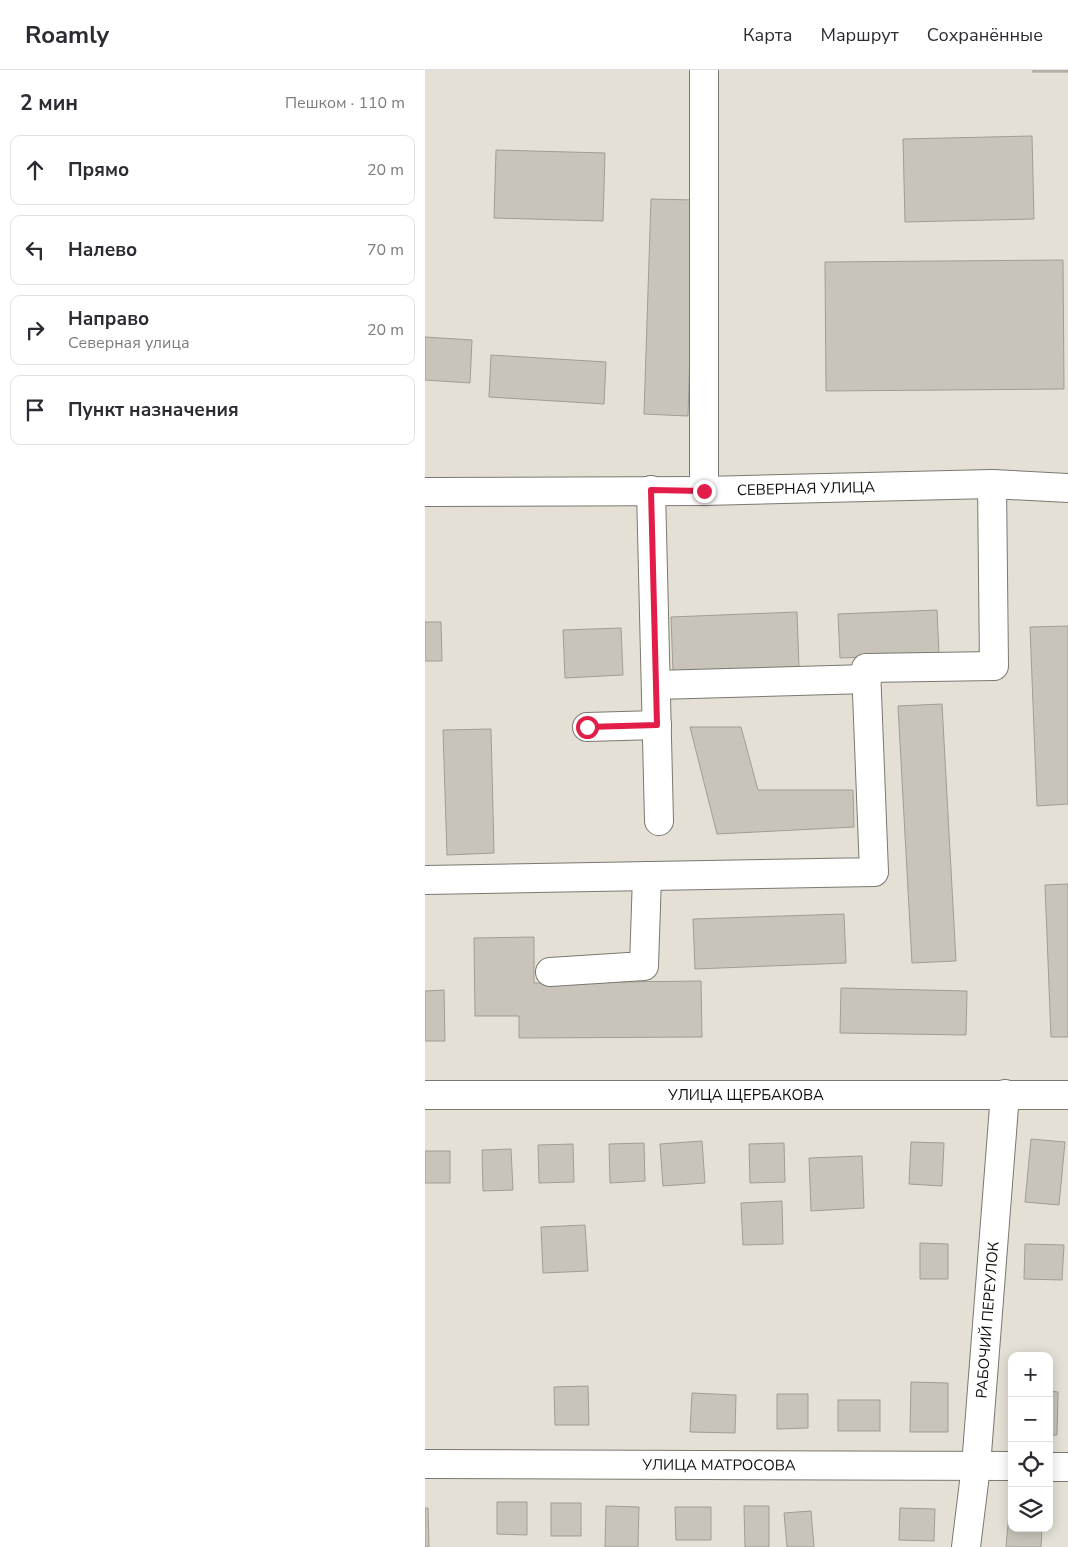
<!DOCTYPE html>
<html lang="ru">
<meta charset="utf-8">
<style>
body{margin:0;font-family:"Nunito Sans",sans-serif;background:#f2f2f3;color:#2b2b33}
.controls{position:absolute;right:15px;bottom:15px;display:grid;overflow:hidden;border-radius:10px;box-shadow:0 2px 12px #0003}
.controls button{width:45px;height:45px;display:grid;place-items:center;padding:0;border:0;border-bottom:1px solid #e1e1e2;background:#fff;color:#2b2b33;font:25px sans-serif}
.stop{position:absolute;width:15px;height:15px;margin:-11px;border:4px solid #e11d48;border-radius:50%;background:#fff}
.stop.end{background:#e11d48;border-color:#fff;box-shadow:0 1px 5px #0008}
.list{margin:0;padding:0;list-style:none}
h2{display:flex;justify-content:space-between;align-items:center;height:65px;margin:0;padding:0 20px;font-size:21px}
h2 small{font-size:16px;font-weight:400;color:#7c7c81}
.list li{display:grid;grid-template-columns:32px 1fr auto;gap:15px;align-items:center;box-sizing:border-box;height:70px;margin:0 10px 10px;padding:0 10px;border:1px solid #e1e1e2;border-radius:10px}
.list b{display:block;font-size:19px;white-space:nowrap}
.list p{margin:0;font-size:16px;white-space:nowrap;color:#7c7c81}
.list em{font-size:16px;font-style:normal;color:#7c7c81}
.icon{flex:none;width:28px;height:28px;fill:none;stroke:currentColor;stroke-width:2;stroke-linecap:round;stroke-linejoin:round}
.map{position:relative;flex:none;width:643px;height:1477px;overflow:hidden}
header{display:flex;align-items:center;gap:30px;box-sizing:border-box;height:70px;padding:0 25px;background:#fff;border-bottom:1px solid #e1e1e2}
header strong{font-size:24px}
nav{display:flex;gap:28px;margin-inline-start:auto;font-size:18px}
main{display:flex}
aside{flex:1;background:#fff}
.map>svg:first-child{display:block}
.building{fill:#c8c4ba;stroke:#a19d94}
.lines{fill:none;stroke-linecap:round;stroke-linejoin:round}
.minor-casing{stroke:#7b786f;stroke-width:30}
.minor{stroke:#fff;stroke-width:28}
.route{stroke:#e11d48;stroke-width:6}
.labels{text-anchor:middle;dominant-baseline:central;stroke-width:4;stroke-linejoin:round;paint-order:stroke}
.street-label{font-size:15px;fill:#110f0c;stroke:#e4e0d6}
</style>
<header>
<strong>Roamly</strong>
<nav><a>Карта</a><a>Маршрут</a><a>Сохранённые</a></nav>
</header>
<main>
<aside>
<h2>2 мин<small>Пешком · 110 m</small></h2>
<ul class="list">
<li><svg class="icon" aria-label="ahead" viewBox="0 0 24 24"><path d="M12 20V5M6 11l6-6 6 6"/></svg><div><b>Прямо</b></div><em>20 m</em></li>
<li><svg class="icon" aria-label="left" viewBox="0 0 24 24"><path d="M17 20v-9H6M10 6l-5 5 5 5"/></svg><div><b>Налево</b></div><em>70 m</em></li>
<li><svg class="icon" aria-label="right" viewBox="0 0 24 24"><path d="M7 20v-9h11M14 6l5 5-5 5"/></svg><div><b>Направо</b><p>Северная улица</p></div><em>20 m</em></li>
<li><svg class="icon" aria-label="arrive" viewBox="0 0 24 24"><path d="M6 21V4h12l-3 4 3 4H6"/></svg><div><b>Пункт назначения</b></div></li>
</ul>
</aside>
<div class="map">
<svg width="643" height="1477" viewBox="0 0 643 1477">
<rect width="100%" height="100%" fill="#e4e0d6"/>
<g class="building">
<rect x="608" y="0" width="35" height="2"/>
<path d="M 607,66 L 609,149 L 480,152 L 478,69 Z"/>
<path d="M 71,80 L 180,83 L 178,151 L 69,148 Z"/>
<path d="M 226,129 L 270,130 L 263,346 L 219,344 Z"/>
<path d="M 638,190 L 639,319 L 401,321 L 400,192 Z"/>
<path d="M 0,267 L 47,270 L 45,313 L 0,310 Z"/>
<path d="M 66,285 L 181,292 L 179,334 L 64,327 Z"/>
<path d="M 512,540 L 514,584 L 415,588 L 413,544 Z"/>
<path d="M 372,542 L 374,598 L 248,602 L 246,547 Z"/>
<path d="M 0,552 L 16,552 L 17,591 L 0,591 Z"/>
<path d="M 643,556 L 643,734 L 612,736 L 605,557 Z"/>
<path d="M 196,558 L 198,605 L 140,608 L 138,560 Z"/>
<path d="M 517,634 L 531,891 L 487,893 L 473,636 Z"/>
<path d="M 265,657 L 316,657 L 333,720 L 428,720 L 429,757 L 292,764 Z"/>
<path d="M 66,659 L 69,783 L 22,785 L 18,660 Z"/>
<path d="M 643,814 L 643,967 L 626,967 L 620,815 Z"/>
<path d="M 419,844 L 421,893 L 270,899 L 268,849 Z"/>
<path d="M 109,867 L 109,913 L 276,911 L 277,967 L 94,968 L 94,946 L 50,946 L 49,868 Z"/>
<path d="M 416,918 L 542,921 L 541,965 L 415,963 Z"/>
<path d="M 19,920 L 20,971 L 0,971 L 0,921 Z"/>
<path d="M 606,1069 L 640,1072 L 634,1135 L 600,1132 Z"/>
<path d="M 277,1071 L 280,1113 L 238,1116 L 235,1074 Z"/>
<path d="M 486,1072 L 519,1073 L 517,1116 L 484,1114 Z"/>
<path d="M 219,1073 L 220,1111 L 185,1113 L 184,1074 Z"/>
<path d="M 359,1073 L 360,1112 L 325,1113 L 324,1074 Z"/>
<path d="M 148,1074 L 149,1112 L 114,1113 L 113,1075 Z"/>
<path d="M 86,1079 L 88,1120 L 58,1121 L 57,1080 Z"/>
<rect x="0" y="1081" width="25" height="32"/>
<path d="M 437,1086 L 439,1138 L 386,1141 L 384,1088 Z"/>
<path d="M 357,1131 L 358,1174 L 318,1175 L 316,1133 Z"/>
<path d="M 160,1155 L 163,1201 L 118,1203 L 116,1157 Z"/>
<path d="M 495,1173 L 523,1174 L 523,1209 L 495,1209 Z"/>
<path d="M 600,1174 L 639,1175 L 637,1210 L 599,1209 Z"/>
<path d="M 486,1312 L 523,1313 L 523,1362 L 485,1362 Z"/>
<path d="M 163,1316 L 164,1355 L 130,1355 L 129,1317 Z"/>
<path d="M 624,1321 L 633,1322 L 632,1365 L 624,1365 Z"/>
<path d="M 267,1323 L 311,1325 L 310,1363 L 265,1362 Z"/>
<path d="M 352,1324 L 383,1324 L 383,1358 L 352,1359 Z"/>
<rect x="413" y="1330" width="42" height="31"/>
<path d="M 72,1432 L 102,1432 L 102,1465 L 72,1464 Z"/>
<rect x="126" y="1433" width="30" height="33"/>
<path d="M 181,1436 L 214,1437 L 213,1477 L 180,1477 Z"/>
<path d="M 319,1436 L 344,1436 L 344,1477 L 320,1477 Z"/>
<path d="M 250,1437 L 286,1437 L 286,1470 L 251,1470 Z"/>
<path d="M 0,1438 L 3,1438 L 4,1477 L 0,1477 Z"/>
<path d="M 475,1438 L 510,1439 L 509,1471 L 474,1470 Z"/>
<path d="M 386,1441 L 389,1477 L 362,1477 L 359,1443 Z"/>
<path d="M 584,1444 L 587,1444 L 587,1458 L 617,1458 L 616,1477 L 581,1477 Z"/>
</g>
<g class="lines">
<g class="minor-casing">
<g id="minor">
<path d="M 226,420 L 234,751"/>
<path d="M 279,421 L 279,0"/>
<path id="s1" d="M 0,422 L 279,421 L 567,414 L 643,418"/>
<path d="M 231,615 L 442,609"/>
<path d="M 162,657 L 232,655"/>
<path d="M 0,810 L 449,802 L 441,598 L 569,596 L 567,414"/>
<path d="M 125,902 L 219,896 L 222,806"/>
<path id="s2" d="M 0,1025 L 643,1025"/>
<path id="s3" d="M 0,1394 L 587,1396"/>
<path d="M 624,1397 L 643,1397"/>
<path id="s4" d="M 541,1477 L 551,1396 L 580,1024"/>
</g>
</g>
<use href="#minor" class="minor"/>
</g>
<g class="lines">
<path class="route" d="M 162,657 L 232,655 L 226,420 L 279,421"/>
</g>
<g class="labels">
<g class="street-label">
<text stroke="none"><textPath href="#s1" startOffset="381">СЕВЕРНАЯ УЛИЦА</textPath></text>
<text stroke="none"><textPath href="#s2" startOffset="321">УЛИЦА ЩЕРБАКОВА</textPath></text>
<text stroke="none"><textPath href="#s4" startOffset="228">РАБОЧИЙ ПЕРЕУЛОК</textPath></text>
<text stroke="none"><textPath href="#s3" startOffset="294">УЛИЦА МАТРОСОВА</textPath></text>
</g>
</g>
</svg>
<div class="controls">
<button>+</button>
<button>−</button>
<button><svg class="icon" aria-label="locate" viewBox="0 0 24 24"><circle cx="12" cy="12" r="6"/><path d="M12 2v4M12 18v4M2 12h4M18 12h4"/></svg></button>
<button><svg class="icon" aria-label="layers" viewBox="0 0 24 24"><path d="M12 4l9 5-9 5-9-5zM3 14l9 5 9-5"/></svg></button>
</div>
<div class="stop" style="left:162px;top:657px"></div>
<div class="stop end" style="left:279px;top:421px"></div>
</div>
</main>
